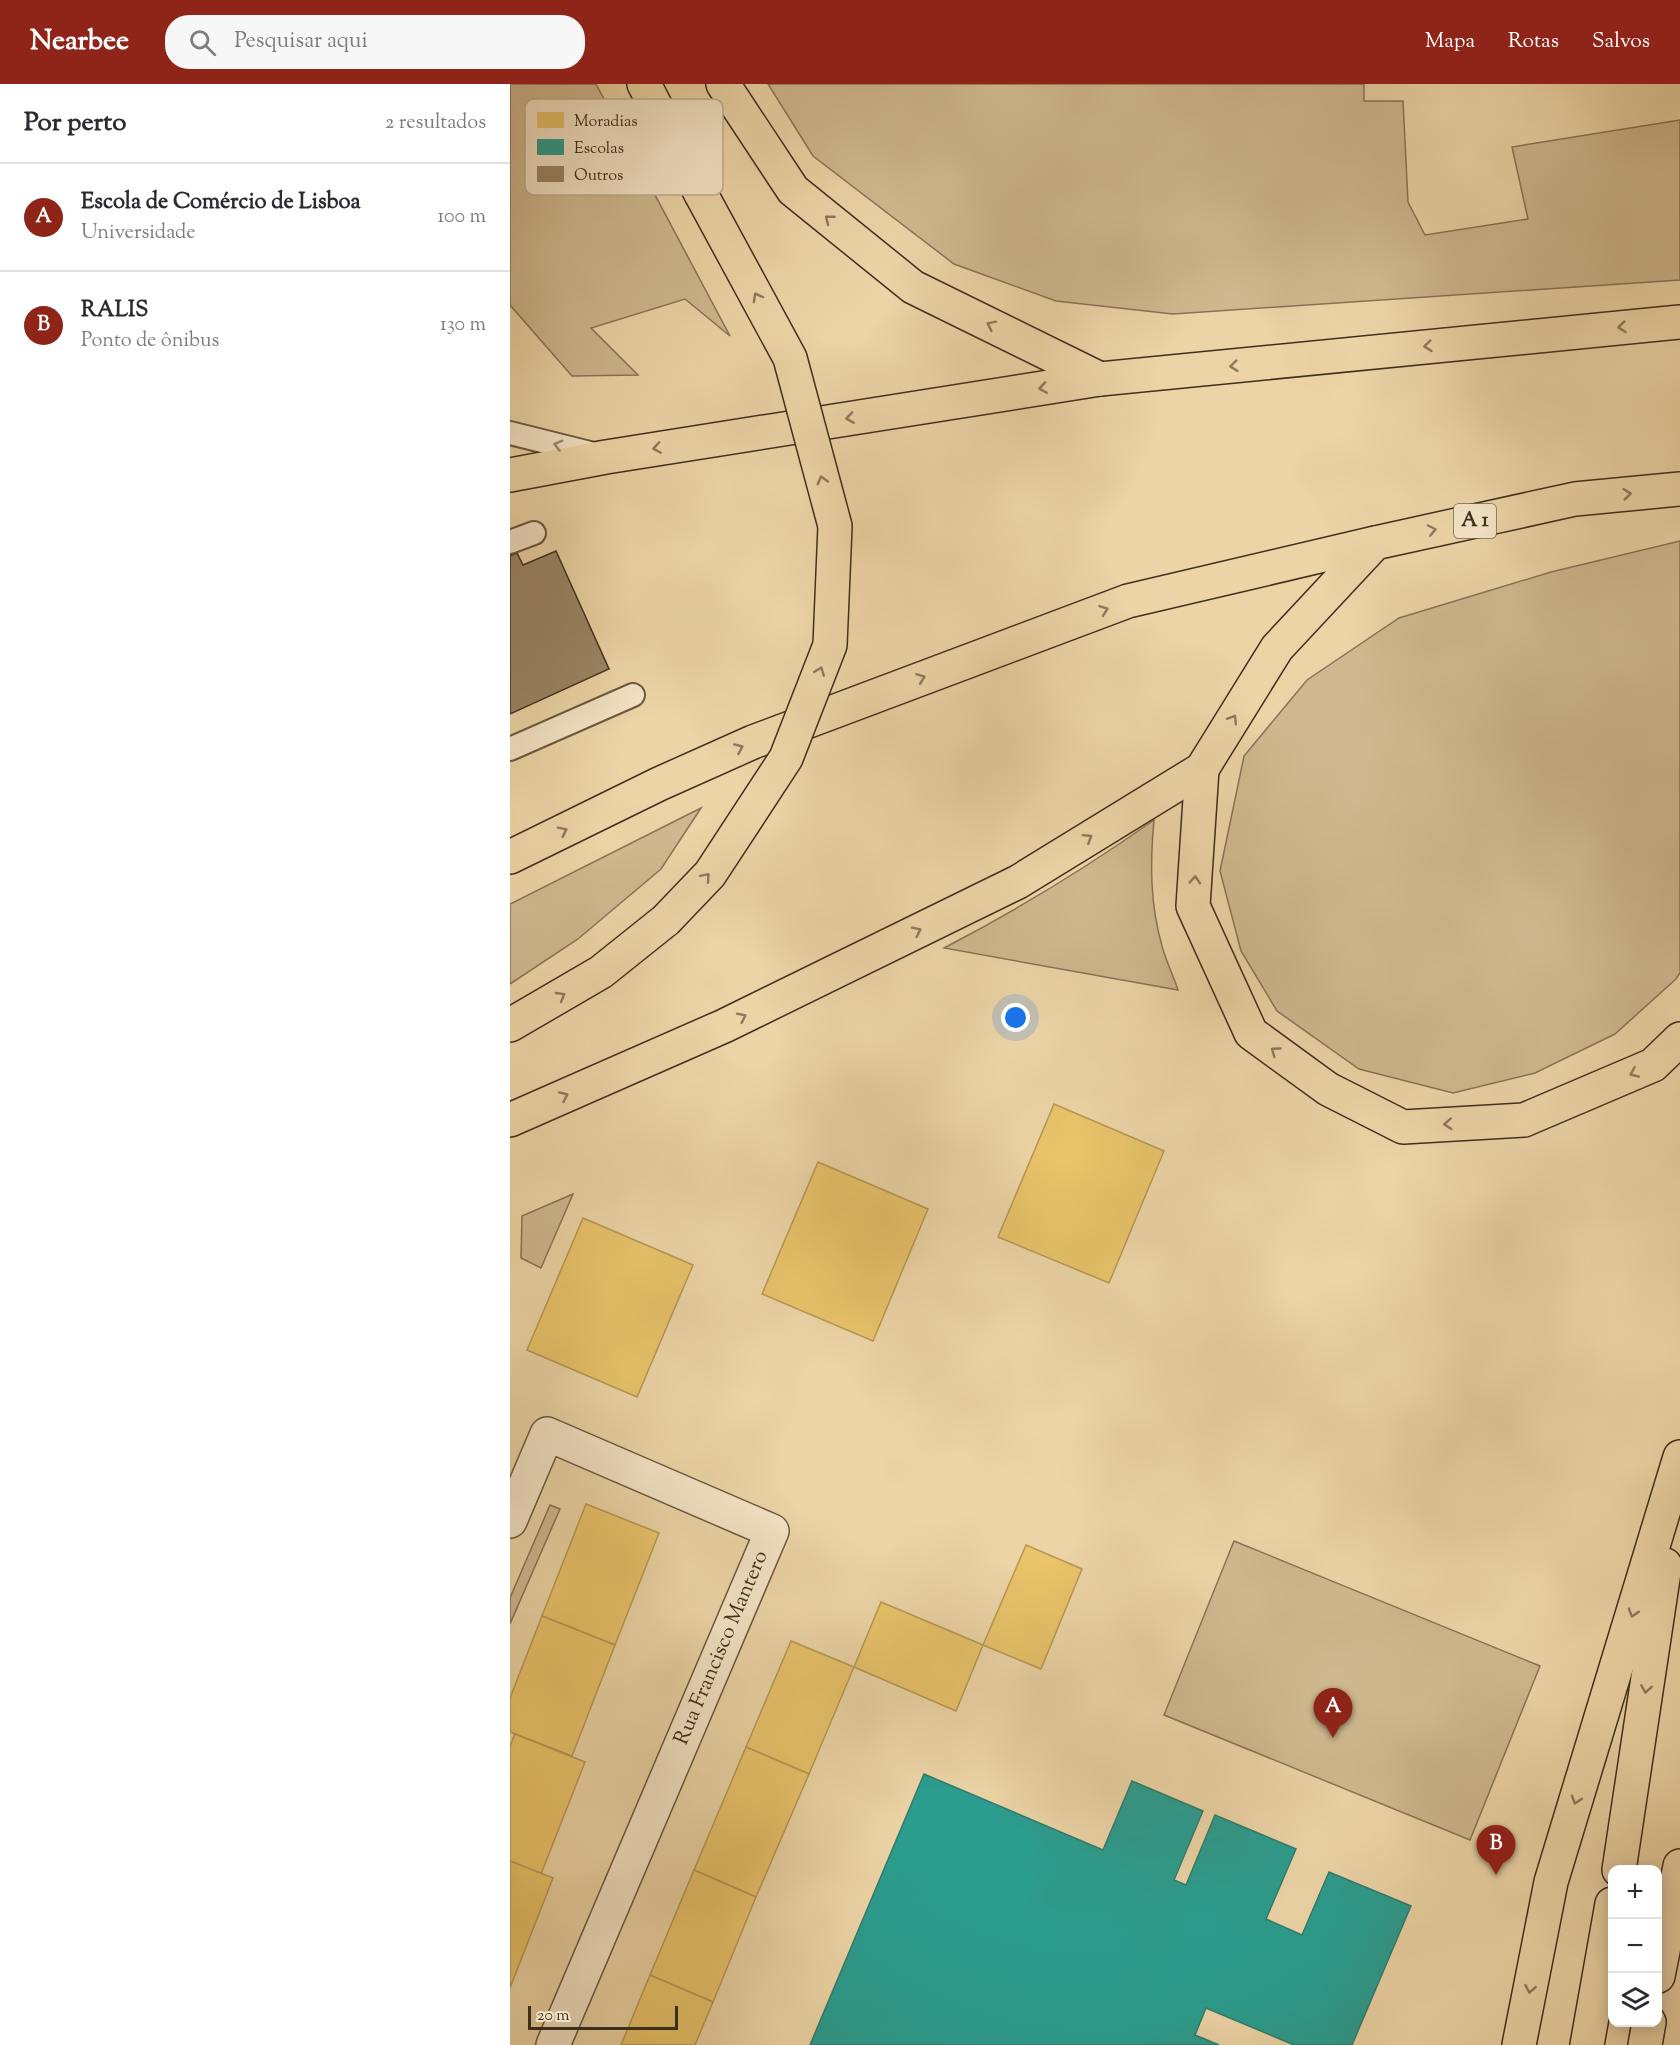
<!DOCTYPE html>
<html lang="pt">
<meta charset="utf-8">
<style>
body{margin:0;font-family:"Sorts Mill Goudy",serif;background:#f7f7f7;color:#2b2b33}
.controls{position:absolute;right:18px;bottom:18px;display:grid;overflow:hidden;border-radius:12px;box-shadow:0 3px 15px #0003}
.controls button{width:54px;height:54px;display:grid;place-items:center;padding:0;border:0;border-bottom:2px solid #e1e1e2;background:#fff;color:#2b2b33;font:30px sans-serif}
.scale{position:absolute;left:18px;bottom:15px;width:150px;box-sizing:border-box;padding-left:6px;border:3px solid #3f2f1d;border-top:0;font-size:16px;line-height:21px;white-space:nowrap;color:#3f2f1d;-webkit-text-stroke:4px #f3e3c5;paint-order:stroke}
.you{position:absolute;left:506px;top:934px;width:21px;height:21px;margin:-15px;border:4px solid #fff;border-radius:50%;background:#1a73e8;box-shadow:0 0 0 9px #1a73e833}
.badge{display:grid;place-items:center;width:39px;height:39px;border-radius:50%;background:#8f2418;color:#fff;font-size:20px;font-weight:700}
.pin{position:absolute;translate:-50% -50px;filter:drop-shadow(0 2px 3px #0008)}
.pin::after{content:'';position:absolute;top:32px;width:21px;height:18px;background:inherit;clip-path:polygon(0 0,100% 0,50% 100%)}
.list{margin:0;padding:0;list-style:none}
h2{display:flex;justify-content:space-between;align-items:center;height:78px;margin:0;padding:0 24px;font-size:26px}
h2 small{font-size:20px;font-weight:400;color:#7c7c81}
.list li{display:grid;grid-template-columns:39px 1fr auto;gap:18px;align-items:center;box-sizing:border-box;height:108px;padding:0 24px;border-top:2px solid #e1e1e2}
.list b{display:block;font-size:22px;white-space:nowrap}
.list p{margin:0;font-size:20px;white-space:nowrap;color:#7c7c81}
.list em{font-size:20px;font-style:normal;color:#7c7c81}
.icon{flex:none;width:33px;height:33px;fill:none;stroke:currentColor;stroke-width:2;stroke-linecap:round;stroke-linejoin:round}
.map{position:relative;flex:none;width:1170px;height:1961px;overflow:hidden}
header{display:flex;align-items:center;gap:36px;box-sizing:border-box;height:84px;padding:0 30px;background:#8f2418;color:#fff}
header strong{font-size:28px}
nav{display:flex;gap:33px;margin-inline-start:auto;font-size:21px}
.search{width:420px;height:54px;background:#f7f7f7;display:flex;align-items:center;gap:15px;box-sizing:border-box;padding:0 21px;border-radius:24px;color:#7c7c81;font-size:22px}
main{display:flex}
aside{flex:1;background:#fff}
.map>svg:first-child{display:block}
.green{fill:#cfb88f;stroke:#877456;stroke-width:1.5}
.homes{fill:#e9c46a;stroke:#b69753;stroke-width:1.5}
.schools{fill:#2a9d8f;stroke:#307c6d;stroke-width:1.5}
.building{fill:#998564;stroke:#3f2f1d;stroke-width:1.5}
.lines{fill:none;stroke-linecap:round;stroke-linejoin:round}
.service-casing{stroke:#6a583f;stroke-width:26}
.minor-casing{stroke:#6a583f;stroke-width:36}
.trunk-casing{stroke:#3f2f1d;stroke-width:36}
.motorway-casing{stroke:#3f2f1d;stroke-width:36}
.service{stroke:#f3e3c5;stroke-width:22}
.minor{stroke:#f3e3c5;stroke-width:33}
.trunk{stroke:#ecd4a6;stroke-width:33}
.motorway{stroke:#ecd4a6;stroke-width:33}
.trunk-bridge-casing{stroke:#3f2f1d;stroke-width:36;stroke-linecap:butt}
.trunk-bridge{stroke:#ecd4a6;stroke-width:33}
.oneway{stroke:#8d795b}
.oneway2{stroke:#998971}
.labels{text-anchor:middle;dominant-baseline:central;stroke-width:6;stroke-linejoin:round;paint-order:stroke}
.shield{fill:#f3e3c5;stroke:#75654f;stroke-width:1.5}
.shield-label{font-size:20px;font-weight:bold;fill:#3f2f1d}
.street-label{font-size:21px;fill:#3f2f1d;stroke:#f3e3c5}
.key{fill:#f3e3c5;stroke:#bdad93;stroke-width:1.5}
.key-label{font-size:16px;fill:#3f2f1d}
</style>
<header>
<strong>Nearbee</strong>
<div class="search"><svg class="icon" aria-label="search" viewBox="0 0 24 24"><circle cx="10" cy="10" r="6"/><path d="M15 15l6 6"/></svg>Pesquisar aqui</div>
<nav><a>Mapa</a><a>Rotas</a><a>Salvos</a></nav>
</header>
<main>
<aside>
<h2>Por perto<small>2 resultados</small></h2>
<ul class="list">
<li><span class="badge">A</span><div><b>Escola de Comércio de Lisboa</b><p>Universidade</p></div><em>100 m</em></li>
<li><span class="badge">B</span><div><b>RALIS</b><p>Ponto de ônibus</p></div><em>130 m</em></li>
</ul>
</aside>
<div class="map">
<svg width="1170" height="1961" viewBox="0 0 1170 1961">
<rect width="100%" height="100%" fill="#ecd4a6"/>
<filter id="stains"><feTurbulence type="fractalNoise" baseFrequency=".00333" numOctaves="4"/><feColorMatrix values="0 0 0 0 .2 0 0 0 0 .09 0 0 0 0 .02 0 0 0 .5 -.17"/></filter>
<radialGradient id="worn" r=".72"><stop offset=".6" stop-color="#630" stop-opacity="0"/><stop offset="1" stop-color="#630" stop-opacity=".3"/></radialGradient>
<g class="green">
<path d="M 0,0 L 86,0 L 220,252 L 175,215 L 81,244 L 128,291 L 62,292 L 0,221 Z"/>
<path d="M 258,0 L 854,0 L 854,17 L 893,17 L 898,118 L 915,151 L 1018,135 L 1002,63 L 1170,36 L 1170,196 L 663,230 L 546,217 L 444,180 L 303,72 Z"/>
<path d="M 1170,457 L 1170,889 L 1166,895 L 1105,950 L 1025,989 L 943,1009 L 849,985 L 767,927 L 731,867 L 710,787 L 734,672 L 797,596 L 889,534 L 1041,488 Z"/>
<path d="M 191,724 L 151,785 L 68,855 L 0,900 L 0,820 Z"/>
<path d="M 644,736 C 640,779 640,820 652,862 C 656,877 663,891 668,906 L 434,864 C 507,826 576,784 644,736 Z"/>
<path d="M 63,1110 L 31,1184 L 11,1174 L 12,1132 Z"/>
<path d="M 40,1421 L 50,1425 L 0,1540 L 0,1514 Z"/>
<path d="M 724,1457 L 1030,1582 L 960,1756 L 654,1631 Z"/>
</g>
<g class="homes">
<path d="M 544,1020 L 654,1067 L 599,1199 L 488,1153 Z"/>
<path d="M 308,1078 L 418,1125 L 363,1257 L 252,1210 Z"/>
<path d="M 73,1134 L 183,1181 L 127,1313 L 17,1266 Z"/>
<path d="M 76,1420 L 149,1449 L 105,1561 L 32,1532 Z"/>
<path d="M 516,1461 L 572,1485 L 531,1585 L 473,1561 Z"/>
<path d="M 371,1518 L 473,1561 L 446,1627 L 344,1583 Z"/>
<path d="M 32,1532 L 105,1561 L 62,1672 L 0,1648 L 0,1614 Z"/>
<path d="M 281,1557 L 344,1583 L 299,1690 L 236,1663 Z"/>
<path d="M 5,1650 L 75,1678 L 31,1790 L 0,1777 L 0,1662 Z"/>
<path d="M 236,1663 L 299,1690 L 246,1813 L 184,1786 Z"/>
<path d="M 0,1777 L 43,1794 L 0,1904 Z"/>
<path d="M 184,1786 L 246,1813 L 203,1918 L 140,1891 Z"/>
<path d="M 140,1891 L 203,1918 L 185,1961 L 111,1961 Z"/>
</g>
<path class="schools" d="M 414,1690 L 593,1766 L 622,1697 L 693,1727 L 664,1796 L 676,1801 L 705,1731 L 786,1765 L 756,1835 L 792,1851 L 819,1788 L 901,1822 L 842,1961 L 784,1961 L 696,1924 L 685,1951 L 709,1961 L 300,1961 Z"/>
<path class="building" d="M 46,467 L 99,585 L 0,630 L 0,472 L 7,469 L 13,481 Z"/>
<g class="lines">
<g class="service-casing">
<g id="service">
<path d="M 0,349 L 88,371"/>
<path d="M 0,458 L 24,449"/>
<path d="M 0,665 L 123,611"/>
</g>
</g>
<g class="minor-casing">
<path id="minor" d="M 0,1437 L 37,1350 L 262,1447 L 43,1961"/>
</g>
<g class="trunk-casing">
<g id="trunk">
<path d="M 134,0 L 191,110"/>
<path d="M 213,0 L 283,106 L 403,203 L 590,295"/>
<path d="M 0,391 L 96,373 L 590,295 L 1170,238"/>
<path d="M 0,773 L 149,700 L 243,658 L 618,517 L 865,459"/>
<path d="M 0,941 L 91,888 L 156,836"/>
<path d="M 1109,1786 L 1155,1481"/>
<path d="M 1148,1892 L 1170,1782"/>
<path d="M 1009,1961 L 1041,1798 L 1170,1373"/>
<path d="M 1077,1961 L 1102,1820"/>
<path d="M 1135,1961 L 1139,1938"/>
</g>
</g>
<g class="motorway-casing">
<g id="motorway">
<path d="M 692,685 L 683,822 L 741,949 L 818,1005 L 893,1043 L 1014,1036 L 1143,981 L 1170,955"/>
<path d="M 0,1036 L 214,942 L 508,798 L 692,685 L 767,564 L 865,459 L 1065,415 L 1170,405"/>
</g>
</g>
<use href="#service" class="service"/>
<use href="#minor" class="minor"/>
<use href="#trunk" class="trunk"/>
<use href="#motorway" class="motorway"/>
<g class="trunk-bridge-casing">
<path id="trunk-bridge" d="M 156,836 L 200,790 L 276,674 L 320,561 L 325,442 L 280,274 L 191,110"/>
</g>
<use href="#trunk-bridge" class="trunk-bridge"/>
</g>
<defs><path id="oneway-chevron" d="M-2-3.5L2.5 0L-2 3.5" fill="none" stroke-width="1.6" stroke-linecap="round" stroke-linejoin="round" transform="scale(1.5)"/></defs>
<g class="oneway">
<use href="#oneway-chevron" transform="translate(319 135) rotate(-141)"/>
<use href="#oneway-chevron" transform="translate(247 213) rotate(-119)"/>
<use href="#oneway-chevron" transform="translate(481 241) rotate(-154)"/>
<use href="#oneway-chevron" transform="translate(1112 243) rotate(174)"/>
<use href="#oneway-chevron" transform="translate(918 262) rotate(174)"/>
<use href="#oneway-chevron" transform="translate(724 282) rotate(174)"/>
<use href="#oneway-chevron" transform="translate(533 304) rotate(171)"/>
<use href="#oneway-chevron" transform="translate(340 334) rotate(171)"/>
<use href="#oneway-chevron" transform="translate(147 364) rotate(171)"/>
<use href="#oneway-chevron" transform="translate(312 396) rotate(-105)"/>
<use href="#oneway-chevron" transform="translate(1117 410) rotate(-6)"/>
<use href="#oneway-chevron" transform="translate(922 446) rotate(-12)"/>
<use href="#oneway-chevron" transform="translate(594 526) rotate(-20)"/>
<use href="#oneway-chevron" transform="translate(310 587) rotate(-69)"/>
<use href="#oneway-chevron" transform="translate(411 594) rotate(-21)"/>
<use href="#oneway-chevron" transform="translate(723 635) rotate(-58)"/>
<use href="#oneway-chevron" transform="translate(229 664) rotate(-24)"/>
<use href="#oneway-chevron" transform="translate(53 747) rotate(-26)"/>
<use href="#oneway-chevron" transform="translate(578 754) rotate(-32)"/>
<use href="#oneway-chevron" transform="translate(196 793) rotate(-49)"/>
<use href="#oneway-chevron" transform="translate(685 796) rotate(-86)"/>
<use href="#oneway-chevron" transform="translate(407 847) rotate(-26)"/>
<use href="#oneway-chevron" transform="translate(51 912) rotate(-30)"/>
<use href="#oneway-chevron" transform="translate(232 933) rotate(-26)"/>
<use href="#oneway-chevron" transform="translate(765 967) rotate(-144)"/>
<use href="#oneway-chevron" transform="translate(1124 989) rotate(157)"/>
<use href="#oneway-chevron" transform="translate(54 1012) rotate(-24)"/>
<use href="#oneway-chevron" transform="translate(938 1040) rotate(177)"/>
<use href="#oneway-chevron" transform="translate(1123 1529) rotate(107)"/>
<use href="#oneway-chevron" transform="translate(1136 1605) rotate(99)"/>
<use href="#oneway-chevron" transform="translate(1066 1716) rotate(107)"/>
<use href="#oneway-chevron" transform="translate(1020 1905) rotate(101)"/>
</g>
<use class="oneway2" href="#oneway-chevron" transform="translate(48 361) rotate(-166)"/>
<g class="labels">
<rect class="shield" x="944" y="420" width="42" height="34" rx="4.5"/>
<g class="shield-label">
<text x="965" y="437">A 1</text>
</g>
<g class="street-label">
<text transform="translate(212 1564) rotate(-67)">Rua Francisco Mantero</text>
</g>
</g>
<rect x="15" y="15" width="198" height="96" rx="9" class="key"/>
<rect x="27" y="28" width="27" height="16" fill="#e9c46a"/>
<rect x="27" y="55" width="27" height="16" fill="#2a9d8f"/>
<rect x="27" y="82" width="27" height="16" fill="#998564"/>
<g class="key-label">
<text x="64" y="42">Moradias</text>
<text x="64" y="69">Escolas</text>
<text x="64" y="96">Outros</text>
</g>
<rect width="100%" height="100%" filter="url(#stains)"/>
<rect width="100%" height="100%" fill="url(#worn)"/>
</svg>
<div class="controls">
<button>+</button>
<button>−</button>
<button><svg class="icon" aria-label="layers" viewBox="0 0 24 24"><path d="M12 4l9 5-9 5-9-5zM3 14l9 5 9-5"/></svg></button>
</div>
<div class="scale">20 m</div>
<div class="you"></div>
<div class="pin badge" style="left:823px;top:1654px">A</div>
<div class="pin badge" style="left:986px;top:1791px">B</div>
</div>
</main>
